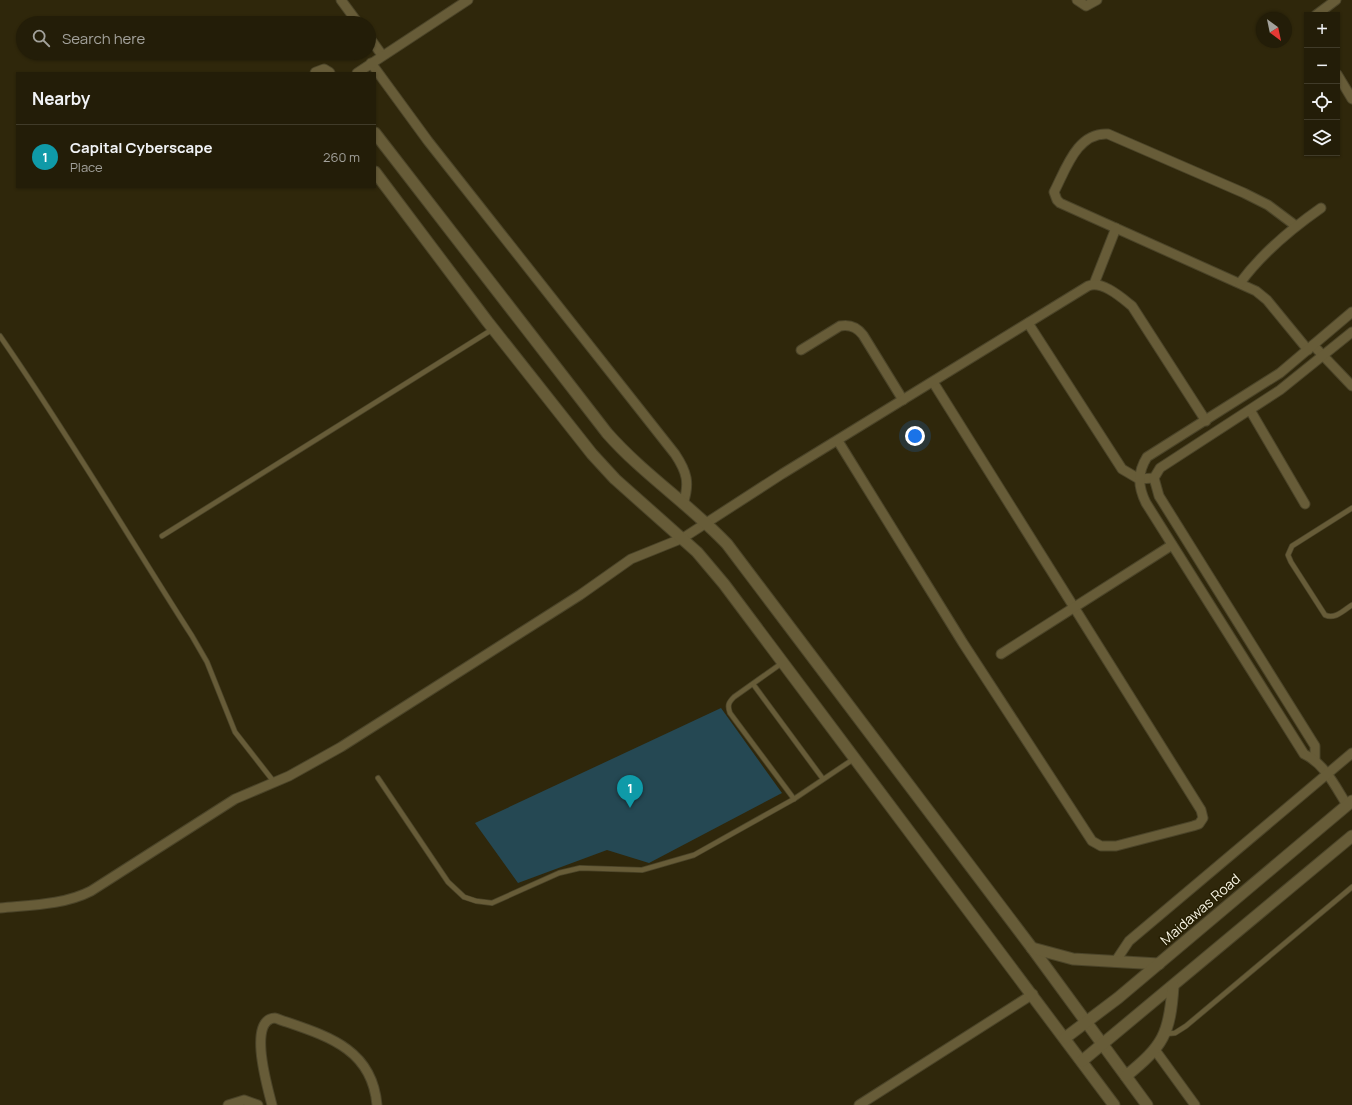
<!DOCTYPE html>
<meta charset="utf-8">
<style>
body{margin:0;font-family:Manrope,sans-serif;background:#2b2612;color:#f1f3f6}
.controls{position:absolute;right:12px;top:12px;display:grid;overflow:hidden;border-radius:0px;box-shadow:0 1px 3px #0004}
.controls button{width:36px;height:36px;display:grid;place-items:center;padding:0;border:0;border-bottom:1px solid #403b29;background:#231d08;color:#f1f3f6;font:20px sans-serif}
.compass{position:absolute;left:1256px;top:12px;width:36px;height:36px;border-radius:50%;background:#231d08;box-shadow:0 1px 3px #0004;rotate:147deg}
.you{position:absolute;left:915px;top:436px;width:14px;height:14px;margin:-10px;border:3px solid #fff;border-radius:50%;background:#1a73e8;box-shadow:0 0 0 6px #1a73e833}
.badge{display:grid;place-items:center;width:26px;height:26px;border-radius:50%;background:#8c9099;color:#fff;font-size:13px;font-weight:700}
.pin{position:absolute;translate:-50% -33px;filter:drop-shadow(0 1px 2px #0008)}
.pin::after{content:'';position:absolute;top:21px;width:14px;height:12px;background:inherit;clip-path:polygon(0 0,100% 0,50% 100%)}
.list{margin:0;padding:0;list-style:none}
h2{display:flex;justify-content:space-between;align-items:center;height:52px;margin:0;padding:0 16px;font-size:17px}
h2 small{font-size:13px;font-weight:400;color:#a3a29c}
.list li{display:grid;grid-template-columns:26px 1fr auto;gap:12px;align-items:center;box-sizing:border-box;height:64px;padding:0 16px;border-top:1px solid #403b29}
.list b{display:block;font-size:15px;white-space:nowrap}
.list p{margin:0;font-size:13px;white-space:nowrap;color:#a3a29c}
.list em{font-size:13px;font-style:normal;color:#a3a29c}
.icon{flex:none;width:22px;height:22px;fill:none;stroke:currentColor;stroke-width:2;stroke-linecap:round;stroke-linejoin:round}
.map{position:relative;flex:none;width:1352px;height:1105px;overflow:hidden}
.search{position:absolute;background:#231d08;box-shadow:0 1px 3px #0004;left:16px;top:16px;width:360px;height:44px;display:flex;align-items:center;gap:10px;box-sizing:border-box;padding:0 14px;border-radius:22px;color:#a3a29c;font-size:15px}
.panel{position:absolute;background:#231d08;box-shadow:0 1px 3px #0004;left:16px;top:72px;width:360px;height:116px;border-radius:0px}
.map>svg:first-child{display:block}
.building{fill:#254853}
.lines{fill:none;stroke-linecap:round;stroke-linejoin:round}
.service-casing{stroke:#4b4429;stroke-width:6}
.minor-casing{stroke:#4b4429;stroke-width:11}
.tertiary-casing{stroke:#4b4429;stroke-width:13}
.service{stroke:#675c38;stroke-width:4.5}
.minor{stroke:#675c38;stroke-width:9}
.tertiary{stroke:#675c38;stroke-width:11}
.labels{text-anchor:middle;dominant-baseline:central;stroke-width:3;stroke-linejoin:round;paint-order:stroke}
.street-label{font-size:14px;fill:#f8f4e3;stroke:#251e02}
</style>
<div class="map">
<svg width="1352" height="1105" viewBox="0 0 1352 1105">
<rect width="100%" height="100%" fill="#2f270b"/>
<path class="building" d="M 721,708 L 782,793 L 649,863 L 607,850 L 518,883 L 475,823 Z"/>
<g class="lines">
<g class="service-casing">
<g id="service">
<path d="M 0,336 C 68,434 128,536 192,636 L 207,662 L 235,732 L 274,782"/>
<path d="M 1352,508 L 1292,546 L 1288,555 L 1291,562 L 1325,615 C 1335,620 1344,610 1352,605"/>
<path d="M 162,536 L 493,329"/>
<path d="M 782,663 L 734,697 C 729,702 727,705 730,713 L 794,799"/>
<path d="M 753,684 L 823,779"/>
<path d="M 378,778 L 448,882 L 464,897 L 476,901 L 492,903 L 559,873 L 580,868 L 642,870 L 694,855 L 794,799 L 855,758"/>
<path d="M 1165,1034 L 1175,1033 L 1186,1026 L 1352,887"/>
</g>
</g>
<g class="minor-casing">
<g id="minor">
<path d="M 341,0 L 358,23"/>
<path d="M 1077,0 L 1086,6 L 1097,0"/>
<path d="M 1316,15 L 1336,0"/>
<path d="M 369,37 L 382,55"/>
<path d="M 371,63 L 428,141 L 675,454 C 687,472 690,483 683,504"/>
<path d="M 357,73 L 468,0"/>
<path d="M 1337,74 L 1352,99"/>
<path d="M 1296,226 L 1268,205 L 1244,193 L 1108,134 C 1077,132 1066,169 1054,192 L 1057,200 L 1060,203 L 1256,291 L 1267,300 L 1308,350"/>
<path d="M 1240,283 C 1262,253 1291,229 1321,208"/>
<path d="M 1094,284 L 1116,228"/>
<path d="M 1028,323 L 1122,469 L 1139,479 L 1154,478"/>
<path d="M 1313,345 L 1352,386"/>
<path d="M 801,350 L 840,326 C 850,324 857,327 863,335 L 903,400"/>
<path d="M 1250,410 L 1305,504"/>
<path d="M 838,441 L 963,643 L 1092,841 L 1101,846 L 1116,846 L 1193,826 L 1199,824 L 1203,818 L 1201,810 L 933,382"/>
<path d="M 1001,654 L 1172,545"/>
<path d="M 1315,759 L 1315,746 L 1159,496 L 1154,478 L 1160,468 L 1280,390 L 1352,332"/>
<path d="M 1347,805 C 1335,786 1325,764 1304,754 L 1146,503 C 1138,487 1137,473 1147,457 L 1280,373 L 1352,312"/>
<path d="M 0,908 C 30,905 64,905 91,891 L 235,799 L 289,776 L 341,747 L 580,595 L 631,559 L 683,538 L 782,474 L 1088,286 C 1102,280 1122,298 1132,306 L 1206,421"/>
<path d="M 1115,962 L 1129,941 L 1352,753"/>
<path d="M 1155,1050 L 1195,1105"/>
<path d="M 228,1105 L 244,1100 L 258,1105"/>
<path d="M 272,1105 C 268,1089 247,1019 275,1018 C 323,1035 372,1046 377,1105"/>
<path d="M 859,1105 L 1033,994"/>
</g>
</g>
<g class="tertiary-casing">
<g id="tertiary">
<path d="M 316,73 L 324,70 L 329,73"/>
<path d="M 375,133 L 607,433 C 643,474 689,504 727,544 L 1032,948 L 1147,1105"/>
<path d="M 375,172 L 487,321 L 592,454 L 615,479 L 697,552 L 724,584 L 1114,1105"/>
<path d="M 1032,948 L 1073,959 L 1159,964"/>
<path d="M 1065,1038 L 1118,998 L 1352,801"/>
<path d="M 1082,1061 L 1352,836"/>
<path d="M 1126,1076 C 1163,1046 1170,1034 1173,986"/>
</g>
</g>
<use href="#service" class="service"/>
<use href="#minor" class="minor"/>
<use href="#tertiary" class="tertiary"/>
</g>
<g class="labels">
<g class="street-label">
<text transform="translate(1200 909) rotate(-41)">Maidawas Road</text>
</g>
</g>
</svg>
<div class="controls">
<button>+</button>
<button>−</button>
<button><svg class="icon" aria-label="locate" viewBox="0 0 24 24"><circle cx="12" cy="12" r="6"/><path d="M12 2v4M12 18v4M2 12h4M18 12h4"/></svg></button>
<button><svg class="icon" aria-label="layers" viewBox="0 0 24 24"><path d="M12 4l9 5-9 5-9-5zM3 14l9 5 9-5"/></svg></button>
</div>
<svg class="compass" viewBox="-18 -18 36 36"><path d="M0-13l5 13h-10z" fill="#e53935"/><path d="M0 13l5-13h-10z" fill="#a3a29c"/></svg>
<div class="you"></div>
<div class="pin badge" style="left:630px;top:808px;background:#0f9aa8">1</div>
<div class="search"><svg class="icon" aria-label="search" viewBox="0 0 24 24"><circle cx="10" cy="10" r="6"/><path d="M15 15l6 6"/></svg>Search here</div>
<section class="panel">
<h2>Nearby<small></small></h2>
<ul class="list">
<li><span class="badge" style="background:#0f9aa8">1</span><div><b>Capital Cyberscape</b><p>Place</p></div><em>260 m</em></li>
</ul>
</section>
</div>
